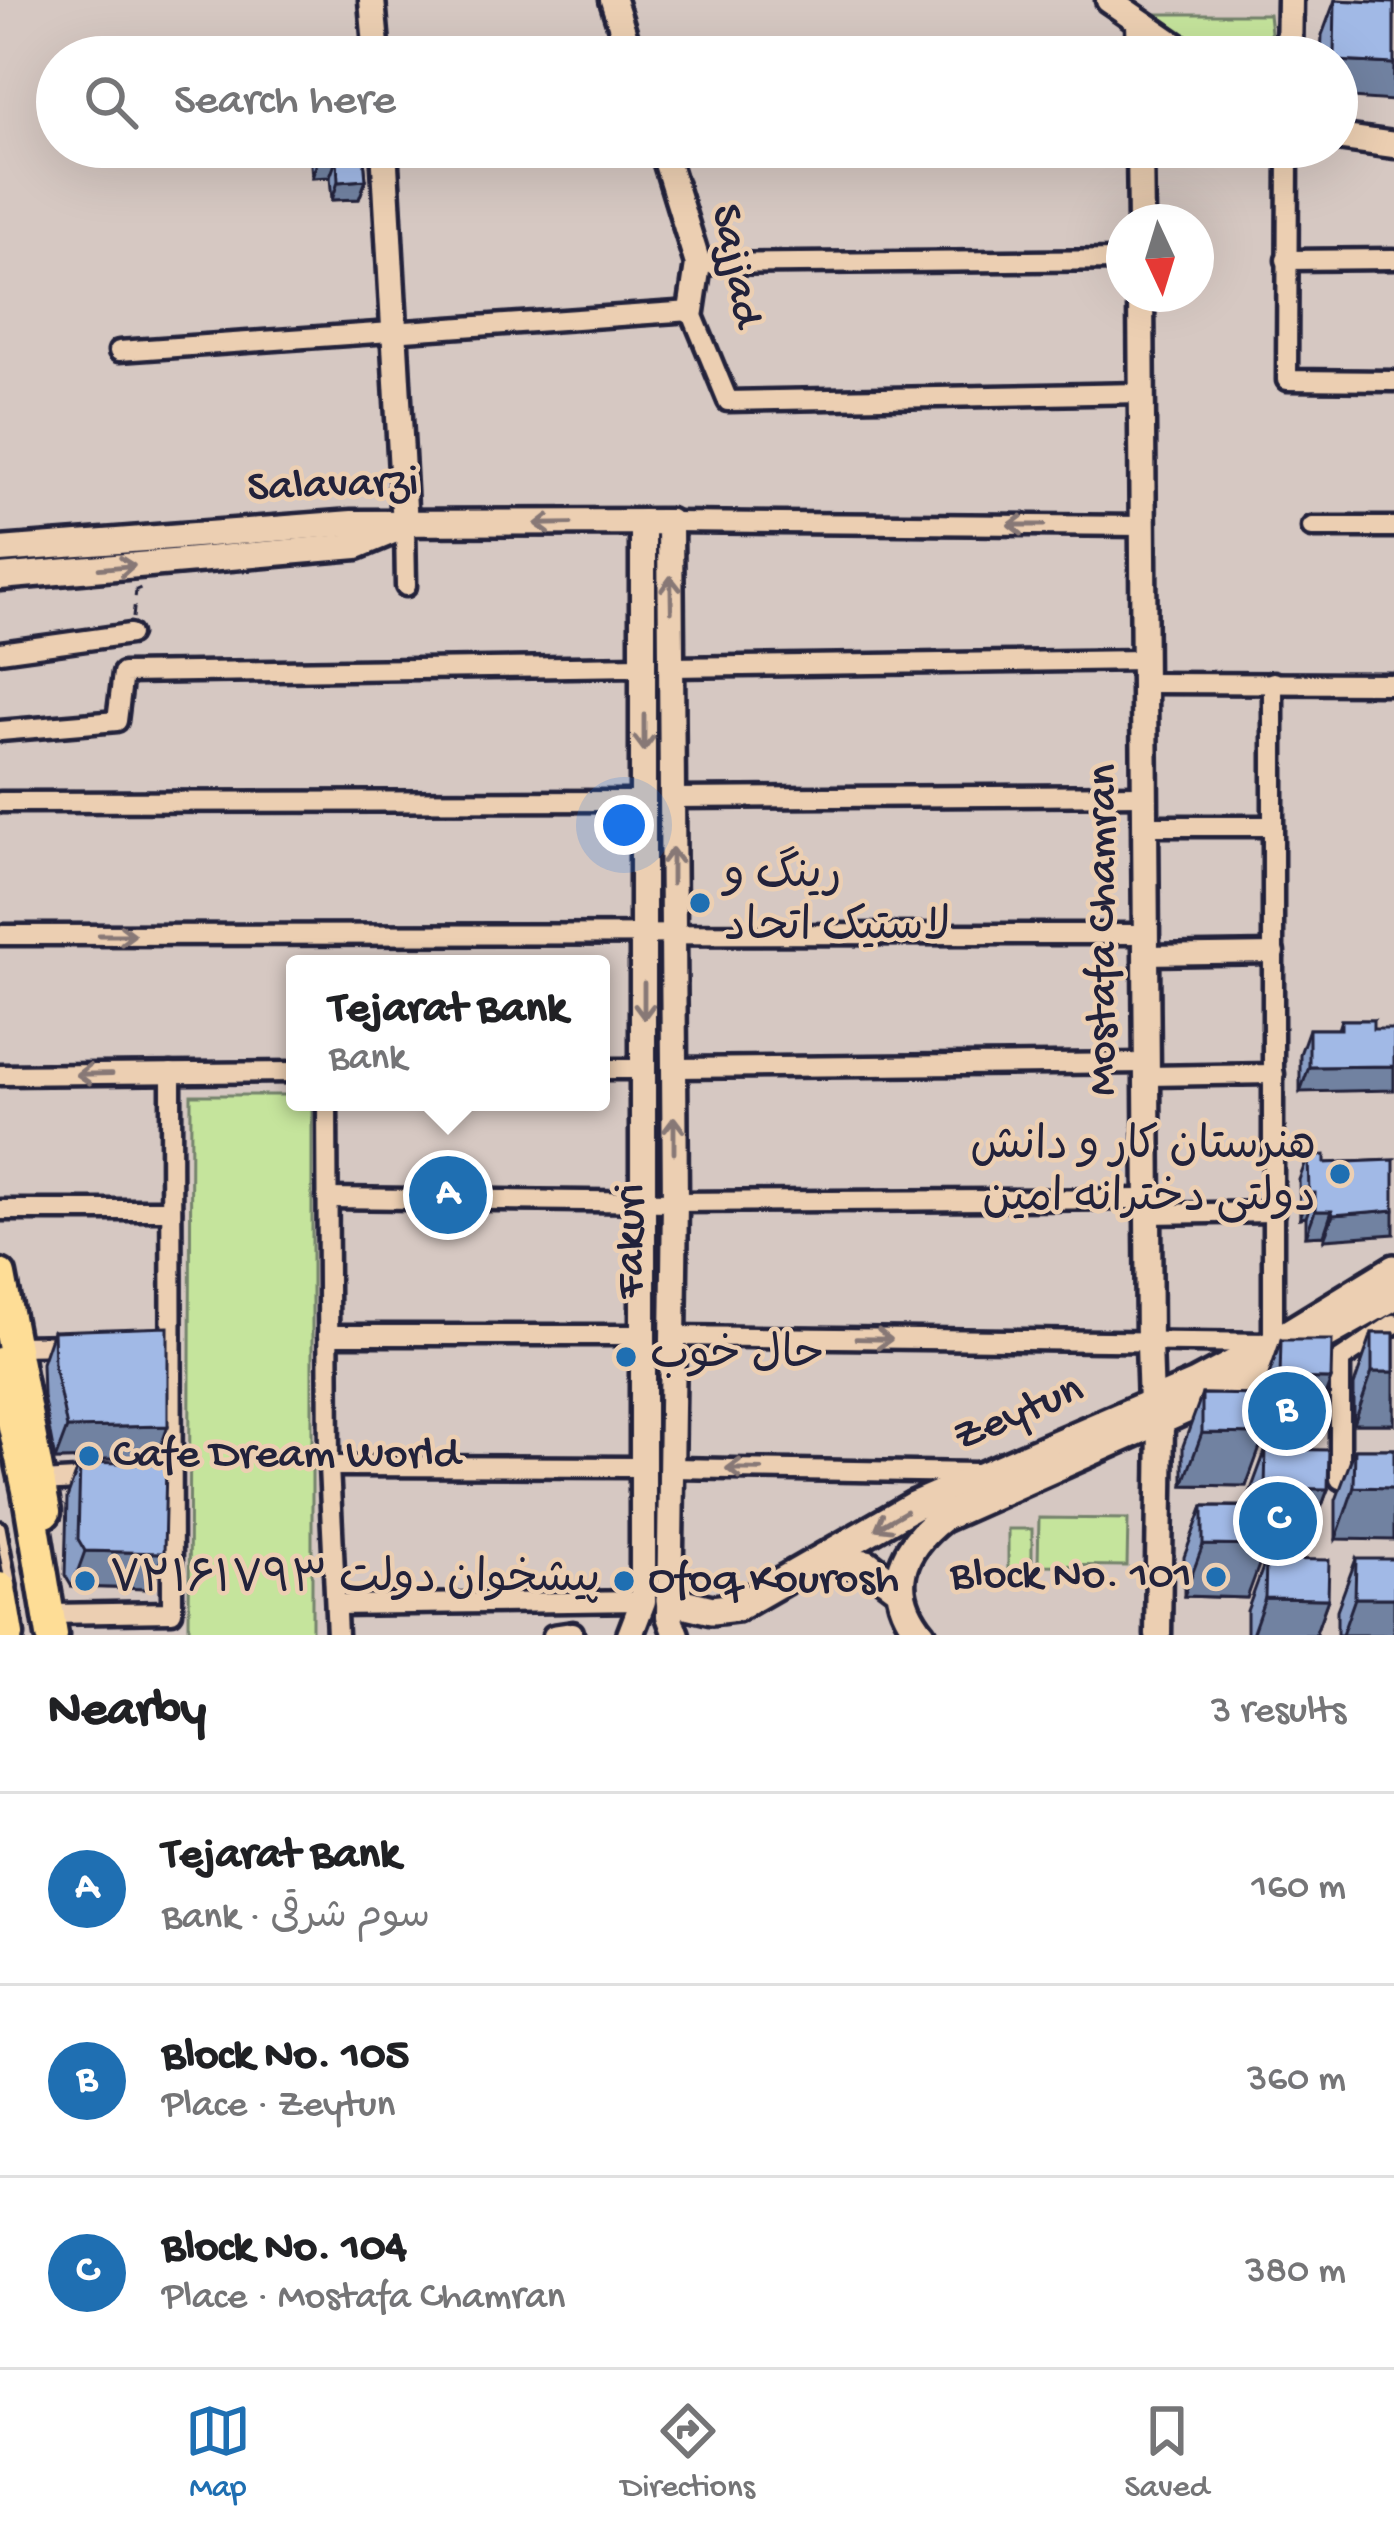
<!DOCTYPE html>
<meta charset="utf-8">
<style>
body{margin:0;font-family:"Gochi Hand","Playpen Sans Arabic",sans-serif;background:#f2f2f2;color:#202124}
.compass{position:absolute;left:1106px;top:204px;width:108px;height:108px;border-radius:50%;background:#fff;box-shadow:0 12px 48px #0002;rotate:176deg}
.you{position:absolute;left:624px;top:825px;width:42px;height:42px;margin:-30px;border:9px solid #fff;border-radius:50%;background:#1a73e8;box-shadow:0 0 0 18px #1a73e833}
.badge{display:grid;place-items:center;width:78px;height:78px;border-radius:50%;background:#1f6fb2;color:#fff;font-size:39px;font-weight:700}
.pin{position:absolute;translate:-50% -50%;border:6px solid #fff;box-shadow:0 3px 12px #0006}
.popup{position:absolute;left:286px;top:955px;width:324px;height:156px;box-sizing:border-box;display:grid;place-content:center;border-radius:12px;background:#fff;filter:drop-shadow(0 3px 9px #0005);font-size:39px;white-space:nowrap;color:#757577}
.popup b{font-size:45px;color:#202124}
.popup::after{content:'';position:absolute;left:50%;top:100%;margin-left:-24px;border:24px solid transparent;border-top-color:#fff}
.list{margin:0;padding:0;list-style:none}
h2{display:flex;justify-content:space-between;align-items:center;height:156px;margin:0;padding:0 48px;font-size:51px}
h2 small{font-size:39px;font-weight:400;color:#757577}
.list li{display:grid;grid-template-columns:78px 1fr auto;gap:36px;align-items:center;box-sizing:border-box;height:192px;padding:0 48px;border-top:3px solid #e0e0e0}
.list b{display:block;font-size:45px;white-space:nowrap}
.list p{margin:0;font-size:39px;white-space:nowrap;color:#757577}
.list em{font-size:39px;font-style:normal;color:#757577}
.icon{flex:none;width:66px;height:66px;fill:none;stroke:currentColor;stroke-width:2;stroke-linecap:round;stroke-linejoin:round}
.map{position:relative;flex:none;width:1394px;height:1635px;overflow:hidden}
.search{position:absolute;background:#fff;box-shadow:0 12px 48px #0002;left:36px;right:36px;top:36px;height:132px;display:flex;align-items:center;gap:30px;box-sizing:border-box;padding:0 42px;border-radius:66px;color:#757577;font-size:45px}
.sheet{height:732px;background:#fff}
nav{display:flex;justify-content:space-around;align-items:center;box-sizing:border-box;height:168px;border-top:3px solid #e0e0e0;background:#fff;font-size:33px;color:#757577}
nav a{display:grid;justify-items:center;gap:6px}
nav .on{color:#1f6fb2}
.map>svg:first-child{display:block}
.green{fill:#c5e49c;stroke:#74836c;stroke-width:3}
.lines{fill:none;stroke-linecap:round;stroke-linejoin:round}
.service-casing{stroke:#22223b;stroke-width:18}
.minor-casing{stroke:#22223b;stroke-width:27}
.tertiary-casing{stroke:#22223b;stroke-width:33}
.secondary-casing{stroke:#22223b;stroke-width:36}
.primary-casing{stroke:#22223b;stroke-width:39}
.trunk-casing{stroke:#22223b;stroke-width:39}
.path{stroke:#22223b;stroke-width:3;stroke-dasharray:12 9;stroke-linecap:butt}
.service{stroke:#eccfb2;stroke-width:9}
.minor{stroke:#eccfb2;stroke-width:18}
.tertiary{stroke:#eccfb2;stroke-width:24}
.secondary{stroke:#eccfb2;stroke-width:27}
.primary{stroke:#fedd96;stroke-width:30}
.trunk{stroke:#fedd96;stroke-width:30}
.wall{fill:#8a9fc6;stroke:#22223b;stroke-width:3}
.shaded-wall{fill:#7182a1;stroke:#22223b;stroke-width:3}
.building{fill:#a1b9e6;stroke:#22223b;stroke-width:3}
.oneway{stroke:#877876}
.poi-dot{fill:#1f6fb2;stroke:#eccfb2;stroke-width:4.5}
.labels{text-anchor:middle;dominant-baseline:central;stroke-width:9;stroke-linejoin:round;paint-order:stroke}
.street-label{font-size:45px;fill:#22223b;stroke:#eccfb2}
.poi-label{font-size:45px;fill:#22223b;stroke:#eccfb2;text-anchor:start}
</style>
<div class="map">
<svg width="1394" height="1635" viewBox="0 0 1394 1635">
<rect width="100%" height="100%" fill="#d6c8c2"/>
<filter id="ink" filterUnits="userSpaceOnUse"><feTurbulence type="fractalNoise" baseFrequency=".00833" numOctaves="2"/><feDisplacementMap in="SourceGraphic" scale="24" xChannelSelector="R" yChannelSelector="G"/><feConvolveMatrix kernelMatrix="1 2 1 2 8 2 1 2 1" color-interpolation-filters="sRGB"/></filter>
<g filter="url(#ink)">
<g class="green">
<path d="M 1141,14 L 1269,14 L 1271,32 L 1257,57 L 1208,57 Z"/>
<path d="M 191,1095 L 295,1095 L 295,1102 L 312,1102 L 312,1635 L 189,1635 Z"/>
<path d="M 1039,1518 L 1128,1519 L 1127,1566 L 1038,1565 Z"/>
<rect x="1008" y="1529" width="24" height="45"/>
</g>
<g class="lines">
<g class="service-casing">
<path id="service" d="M 0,1527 L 11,1586"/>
</g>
<g class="minor-casing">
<g id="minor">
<path d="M 1288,147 L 1287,380 L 1394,381"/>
<path d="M 1286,260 L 1394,259"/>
<path d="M 698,264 L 1124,260"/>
<path d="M 119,351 L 691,311 L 728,401 L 1142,393"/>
<path d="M 670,522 L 1143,526"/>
<path d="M 405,526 L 406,586"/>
<path d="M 1312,527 L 1394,527"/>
<path d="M 0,652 L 130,634"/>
<path d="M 672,667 L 1144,660"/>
<path d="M 1144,683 L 1394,684"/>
<path d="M 0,731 L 117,721 L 123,673 L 643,666"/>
<path d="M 672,798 L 1145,795"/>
<path d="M 0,802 L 644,801"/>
<path d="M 1145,826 L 1273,826"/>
<path d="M 0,935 L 1146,934"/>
<path d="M 1146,955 L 1274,953"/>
<path d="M 674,1068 L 1147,1063"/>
<path d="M 601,1069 L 644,1069"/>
<path d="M 0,1075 L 295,1072"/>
<path d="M 1147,1076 L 1274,1074"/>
<path d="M 327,1102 L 329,1466 L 337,1635"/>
<path d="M 327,1198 L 675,1202 L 1148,1199"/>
<path d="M 0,1210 L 171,1210"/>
<path d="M 1148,1214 L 1274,1212"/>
<path d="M 328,1335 L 644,1335"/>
<path d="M 673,1336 L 1273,1343 L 1273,682"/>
<path d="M 17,1346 L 71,1345"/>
<path d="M 329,1466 L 643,1467"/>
<path d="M 671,1468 L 976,1473"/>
<path d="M 1340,1479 L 1340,1360 L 1394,1324"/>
<path d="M 41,1482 L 95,1479"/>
<path d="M 336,1605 L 643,1601"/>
<path d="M 50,1614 L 172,1612 L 171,1073"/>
<path d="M 553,1635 L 573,1632"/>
</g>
</g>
<g class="tertiary-casing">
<g id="tertiary">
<path d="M 372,0 L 377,57"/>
<path d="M 613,0 L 631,57"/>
<path d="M 1109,0 L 1192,57"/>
<path d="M 1139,22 L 1140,57"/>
<path d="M 1289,57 L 1290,0"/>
<path d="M 1337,137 L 1394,145"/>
<path d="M 384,147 L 405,526"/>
<path d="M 662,147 L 698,264 L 691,311"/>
<path d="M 1140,147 L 1141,222"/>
<path d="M 1141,294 L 1149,1344 L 1151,1405 L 1161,1422 L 1158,1635"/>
<path d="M 0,550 L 352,523 L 670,522 L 675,1202 L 669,1616 L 676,1635"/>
<path d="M 0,577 L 357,546 L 398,529"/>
<path d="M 630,1635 L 643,1601 L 643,522"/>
</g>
</g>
<g class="secondary-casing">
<g id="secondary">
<path d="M 822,1560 L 867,1564 L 899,1588"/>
<path d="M 670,1600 L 712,1610 L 737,1607 L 913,1506 L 1196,1384 L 1273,1343 L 1394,1269"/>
<path d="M 922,1635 C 885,1590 899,1551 941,1518 L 1220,1394 L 1394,1296"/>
</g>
</g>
<g class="primary-casing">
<path id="primary" d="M 0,1275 L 45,1512"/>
</g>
<g class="trunk-casing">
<g id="trunk">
<path d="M 0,1363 L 28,1490 L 52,1635"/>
<path d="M 0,1588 L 8,1635"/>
</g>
</g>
<path class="path" d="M 133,618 L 136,590 L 145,586"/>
<use href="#service" class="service"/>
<use href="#minor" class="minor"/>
<use href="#tertiary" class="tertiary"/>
<use href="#secondary" class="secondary"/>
<use href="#primary" class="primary"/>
<use href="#trunk" class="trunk"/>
</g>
<g class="wall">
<path d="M 1335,0 L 1394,3 L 1393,101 L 1337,57 L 1321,57 L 1322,35 Z"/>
<path d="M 311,147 L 363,147 L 366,180 L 359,199 L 332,200 L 330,177 L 312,178 L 310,151 Z"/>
<path d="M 1341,1020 L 1373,1020 L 1300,1092 L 1300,1054 L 1309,1029 L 1338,1029 Z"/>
<path d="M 1308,1156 L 1325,1163 L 1394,1160 L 1324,1239 L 1324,1235 L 1306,1236 L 1306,1217 L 1300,1218 L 1299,1180 Z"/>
<path d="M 53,1331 L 157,1458 L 55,1460 L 43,1396 L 42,1363 Z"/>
<path d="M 1372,1333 L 1394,1333 L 1394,1424 L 1354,1424 L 1354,1385 Z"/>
<path d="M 1281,1340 L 1331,1379 L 1312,1431 L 1265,1430 L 1246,1486 L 1183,1485 L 1183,1446 L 1202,1394 L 1262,1395 Z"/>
<path d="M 1266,1449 L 1328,1489 L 1309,1541 L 1266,1540 L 1247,1598 L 1184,1596 L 1184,1557 L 1203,1506 L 1247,1506 L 1247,1501 Z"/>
<path d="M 1355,1449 L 1394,1449 L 1336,1539 L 1336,1500 Z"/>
<path d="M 80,1462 L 151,1589 L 72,1587 L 65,1575 L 67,1498 Z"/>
<path d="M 1266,1559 L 1328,1599 L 1315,1635 L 1247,1635 L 1247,1611 Z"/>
<path d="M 1356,1559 L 1394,1635 L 1337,1635 L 1337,1610 Z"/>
</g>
<g class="shaded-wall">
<path d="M 1337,61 L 1394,64 L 1393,101 L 1337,97 Z"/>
<path d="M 337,158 L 330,177 L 312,178 L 318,159 Z"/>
<path d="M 366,180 L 359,199 L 332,200 L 338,182 Z"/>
<path d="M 1394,1066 L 1394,1090 L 1300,1092 L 1309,1067 Z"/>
<path d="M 1309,1193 L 1315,1193 L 1306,1217 L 1300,1218 Z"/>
<path d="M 1394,1210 L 1394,1234 L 1324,1239 L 1333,1215 Z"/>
<path d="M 1315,1211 L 1332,1211 L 1324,1235 L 1306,1236 Z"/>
<path d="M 1372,1372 L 1394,1372 L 1394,1424 L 1354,1424 Z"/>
<path d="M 1280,1378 L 1331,1379 L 1312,1431 L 1261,1430 Z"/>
<path d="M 168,1426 L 157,1458 L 55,1460 L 67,1428 Z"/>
<path d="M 1202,1433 L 1265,1434 L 1246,1486 L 1183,1485 Z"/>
<path d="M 1354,1487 L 1394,1488 L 1394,1540 L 1336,1539 Z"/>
<path d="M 1265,1488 L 1328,1489 L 1309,1541 L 1246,1540 Z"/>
<path d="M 1203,1545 L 1266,1546 L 1247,1598 L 1184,1596 Z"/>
<path d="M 85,1551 L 164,1553 L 151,1589 L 72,1587 Z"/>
<path d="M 1265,1598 L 1328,1599 L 1315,1635 L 1252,1635 Z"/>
<path d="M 1355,1598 L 1394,1598 L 1394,1635 L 1342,1635 Z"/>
</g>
<g class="building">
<path d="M 1335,0 L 1394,3 L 1394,64 L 1337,61 L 1337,57 L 1334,57 Z"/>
<path d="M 317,147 L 363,147 L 366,180 L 338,182 L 337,158 L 318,159 Z"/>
<path d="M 1341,1020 L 1373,1020 L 1373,1029 L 1394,1029 L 1394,1066 L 1309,1067 L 1309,1029 L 1341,1029 Z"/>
<path d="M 1325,1155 L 1325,1163 L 1394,1160 L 1394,1210 L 1333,1215 L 1332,1211 L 1315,1211 L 1315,1193 L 1309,1193 L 1308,1156 Z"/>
<path d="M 168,1327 L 168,1426 L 67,1428 L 54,1365 L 53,1331 Z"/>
<rect x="1372" y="1333" width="22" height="39"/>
<path d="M 1281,1340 L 1332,1340 L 1331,1379 L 1280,1378 Z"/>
<path d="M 1202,1394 L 1265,1395 L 1265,1434 L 1202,1433 Z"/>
<path d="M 1266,1449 L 1329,1450 L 1328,1489 L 1265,1488 Z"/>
<path d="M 1355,1449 L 1394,1449 L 1394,1488 L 1354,1487 Z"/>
<path d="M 80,1462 L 166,1464 L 164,1553 L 85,1551 L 78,1539 Z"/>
<path d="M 1203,1506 L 1267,1507 L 1266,1546 L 1203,1545 Z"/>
<path d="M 1266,1559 L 1329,1560 L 1328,1599 L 1265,1598 Z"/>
<path d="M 1356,1559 L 1394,1559 L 1394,1598 L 1355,1598 Z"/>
</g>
<defs><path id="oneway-shaft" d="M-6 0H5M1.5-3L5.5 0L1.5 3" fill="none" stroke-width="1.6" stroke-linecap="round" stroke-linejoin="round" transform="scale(3)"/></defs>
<g class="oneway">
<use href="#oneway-shaft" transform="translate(553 524) rotate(179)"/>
<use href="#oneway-shaft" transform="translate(1026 525) rotate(-180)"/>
<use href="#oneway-shaft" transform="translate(117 567) rotate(-5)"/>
<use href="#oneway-shaft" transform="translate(671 594) rotate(-91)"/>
<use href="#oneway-shaft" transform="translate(644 733) rotate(90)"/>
<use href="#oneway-shaft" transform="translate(672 866) rotate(-90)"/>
<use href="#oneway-shaft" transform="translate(117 935)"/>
<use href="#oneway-shaft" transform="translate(644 1001) rotate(90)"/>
<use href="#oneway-shaft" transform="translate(94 1074) rotate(179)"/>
<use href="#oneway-shaft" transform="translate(674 1135) rotate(-90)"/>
<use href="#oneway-shaft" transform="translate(874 1339) rotate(1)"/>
<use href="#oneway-shaft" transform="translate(744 1469) rotate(-179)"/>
<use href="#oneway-shaft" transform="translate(891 1520) rotate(150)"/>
</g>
</g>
<g class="poi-dot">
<circle cx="700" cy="903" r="12"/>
<circle cx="1340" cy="1174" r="12"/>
<circle cx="626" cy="1357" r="12"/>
<circle cx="89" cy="1456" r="12"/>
<circle cx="1216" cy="1577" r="12"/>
<circle cx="85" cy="1581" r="12"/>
<circle cx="624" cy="1581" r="12"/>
</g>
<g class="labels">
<g class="street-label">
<text transform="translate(734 266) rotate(79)">Sajjad</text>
<text transform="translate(333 487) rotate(-2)">Salavarzi</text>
<text transform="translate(1104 930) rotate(-90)">Mostafa Chamran</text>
<text transform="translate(632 1241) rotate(-90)">Fakuri</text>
<text transform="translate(1019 1415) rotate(-23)">Zeytun</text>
</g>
<g class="poi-label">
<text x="724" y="877">رینگ و<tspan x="724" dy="52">لاستیک اتحاد</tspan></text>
<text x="1316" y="1148" text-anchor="end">هنرستان کار و دانش<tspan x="1316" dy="52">دولتی دخترانه امین</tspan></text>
<text x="650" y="1357">حال خوب</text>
<text x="113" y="1456">Cafe Dream World</text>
<text x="1192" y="1577" text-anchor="end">Block No. 101</text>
<text x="109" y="1581">پیشخوان دولت ۷۲۱۶۱۷۹۳</text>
<text x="648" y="1581">Ofoq Kourosh</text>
</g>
</g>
</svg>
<svg class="compass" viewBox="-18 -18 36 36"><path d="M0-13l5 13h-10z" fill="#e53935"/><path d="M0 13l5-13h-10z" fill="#757577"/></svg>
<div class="you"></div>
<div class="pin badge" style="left:448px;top:1195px">A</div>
<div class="popup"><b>Tejarat Bank</b>Bank</div>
<div class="pin badge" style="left:1287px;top:1411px">B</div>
<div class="pin badge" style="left:1278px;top:1521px">C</div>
<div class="search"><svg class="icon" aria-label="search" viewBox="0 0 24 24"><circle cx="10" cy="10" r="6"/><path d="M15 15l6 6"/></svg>Search here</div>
</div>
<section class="sheet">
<h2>Nearby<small>3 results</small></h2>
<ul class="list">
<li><span class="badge">A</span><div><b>Tejarat Bank</b><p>Bank · سوم شرقی</p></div><em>160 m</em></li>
<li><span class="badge">B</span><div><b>Block No. 105</b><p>Place · Zeytun</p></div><em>360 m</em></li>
<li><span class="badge">C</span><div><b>Block No. 104</b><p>Place · Mostafa Chamran</p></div><em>380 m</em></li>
</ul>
</section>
<nav>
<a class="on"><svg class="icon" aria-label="map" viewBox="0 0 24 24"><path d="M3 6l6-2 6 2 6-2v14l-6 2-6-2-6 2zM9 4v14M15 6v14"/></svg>Map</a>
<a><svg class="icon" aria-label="directions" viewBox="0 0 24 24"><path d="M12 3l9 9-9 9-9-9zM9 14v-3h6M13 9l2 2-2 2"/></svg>Directions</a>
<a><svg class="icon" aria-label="saved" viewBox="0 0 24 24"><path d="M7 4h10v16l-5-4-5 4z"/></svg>Saved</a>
</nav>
